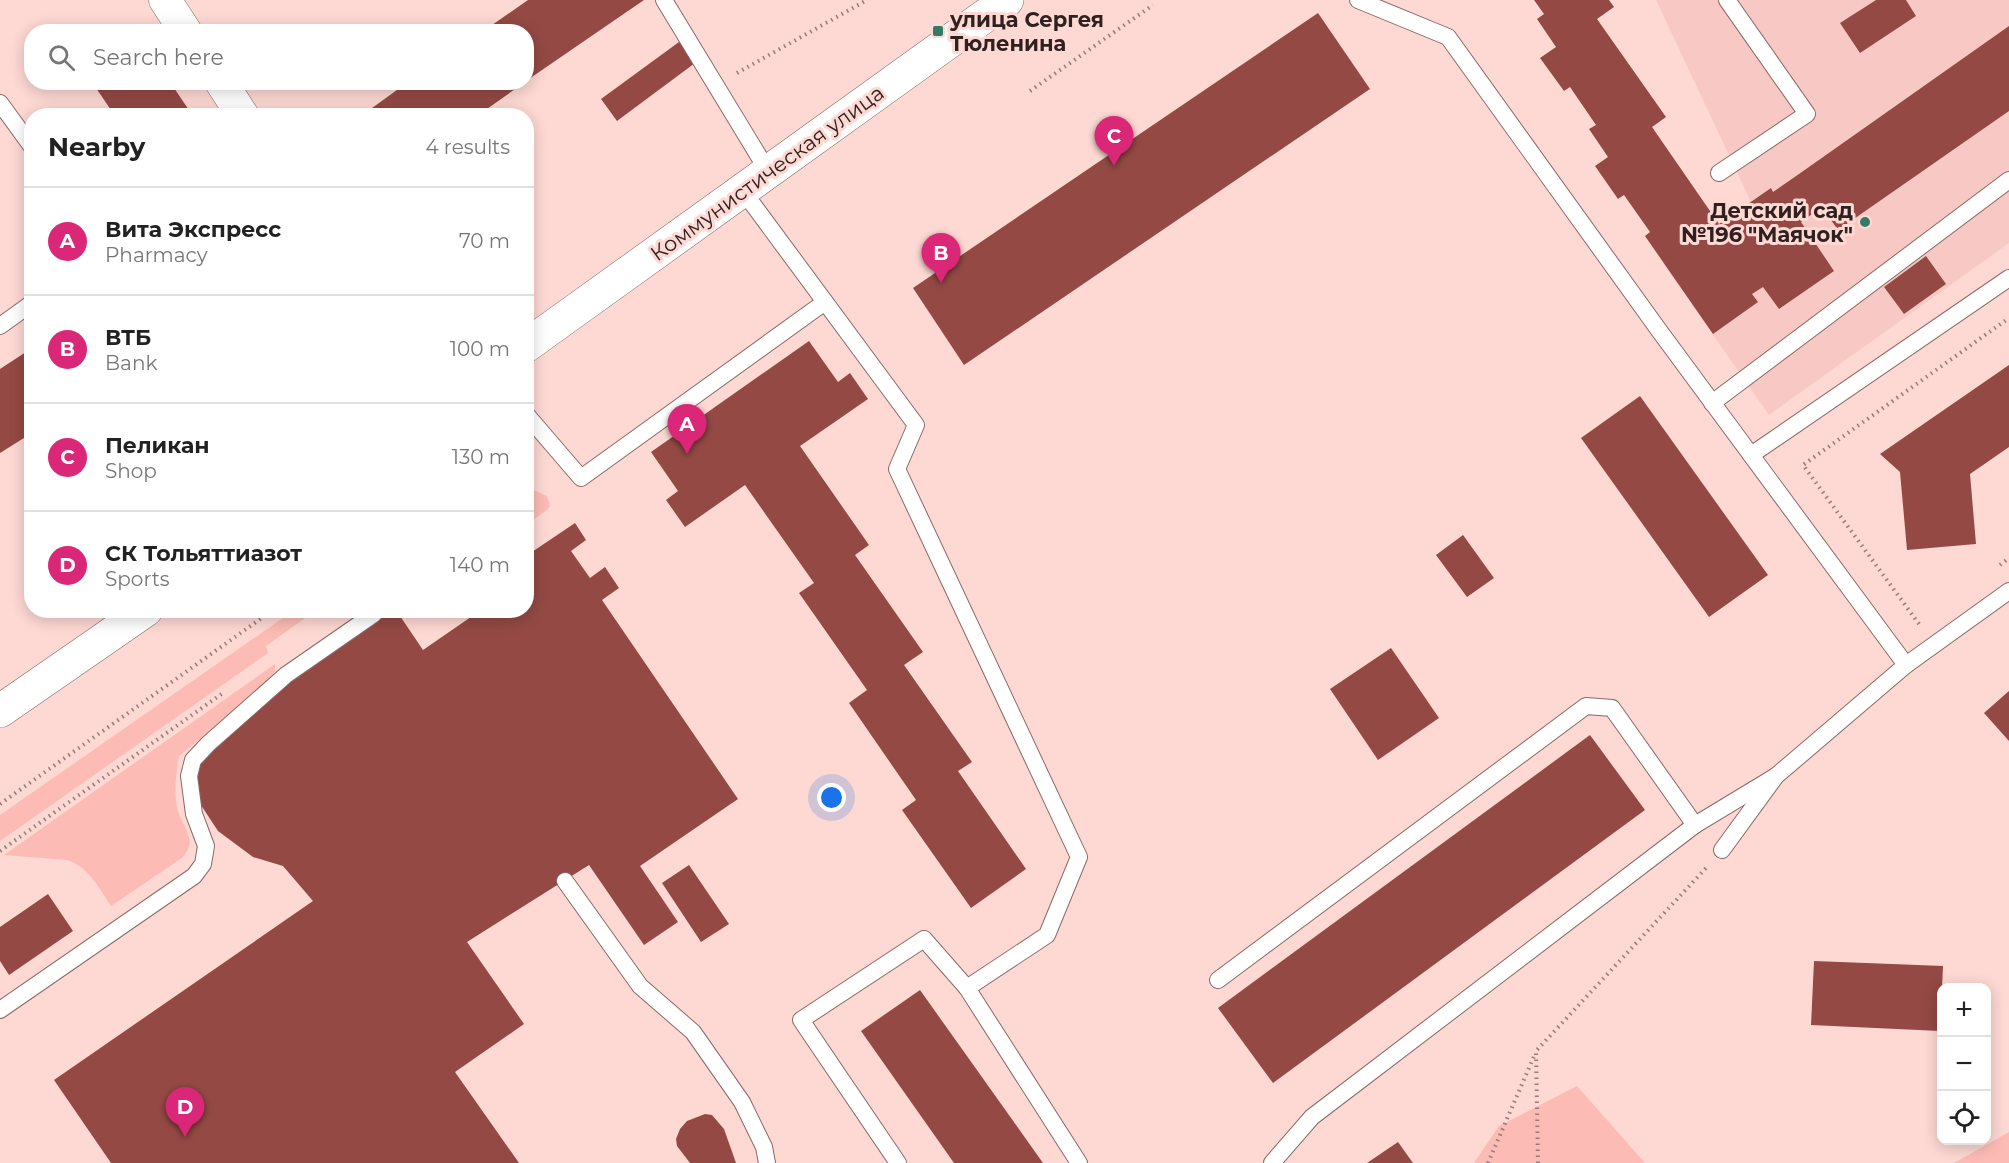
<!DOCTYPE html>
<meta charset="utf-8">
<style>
body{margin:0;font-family:Montserrat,sans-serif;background:#f6f6f6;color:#222}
.controls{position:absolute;right:18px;bottom:18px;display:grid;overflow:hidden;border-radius:12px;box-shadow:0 3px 15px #0003}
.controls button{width:54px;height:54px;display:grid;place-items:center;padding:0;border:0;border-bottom:2px solid #e0e0e0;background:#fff;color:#222;font:30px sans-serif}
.you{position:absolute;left:832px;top:798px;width:21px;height:21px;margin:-15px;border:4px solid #fff;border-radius:50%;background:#1a73e8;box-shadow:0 0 0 9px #1a73e833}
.badge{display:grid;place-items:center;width:39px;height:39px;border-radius:50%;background:#db2777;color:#fff;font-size:20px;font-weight:700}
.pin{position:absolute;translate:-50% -50px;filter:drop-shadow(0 2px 3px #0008)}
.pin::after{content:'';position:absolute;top:32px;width:21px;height:18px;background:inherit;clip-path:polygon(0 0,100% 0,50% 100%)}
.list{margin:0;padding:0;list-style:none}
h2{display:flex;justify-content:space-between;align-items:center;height:78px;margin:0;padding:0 24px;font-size:26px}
h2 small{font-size:20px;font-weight:400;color:#767676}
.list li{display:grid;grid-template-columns:39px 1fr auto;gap:18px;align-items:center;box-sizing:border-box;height:108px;padding:0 24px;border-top:2px solid #e0e0e0}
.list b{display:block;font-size:22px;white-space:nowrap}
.list p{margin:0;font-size:20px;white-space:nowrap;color:#767676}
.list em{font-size:20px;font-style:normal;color:#767676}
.icon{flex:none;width:33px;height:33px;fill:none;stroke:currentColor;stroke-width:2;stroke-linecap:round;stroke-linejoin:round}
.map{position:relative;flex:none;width:2009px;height:1163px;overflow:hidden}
.search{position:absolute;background:#fff;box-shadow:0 3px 15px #0003;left:24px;top:24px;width:510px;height:66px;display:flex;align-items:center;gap:15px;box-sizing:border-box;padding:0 21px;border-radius:24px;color:#767676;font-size:22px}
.panel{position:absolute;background:#fff;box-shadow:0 3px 15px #0003;left:24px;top:108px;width:510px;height:510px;border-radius:24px}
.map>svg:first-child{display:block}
.built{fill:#f8c9c4}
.green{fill:#fcbcb5}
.building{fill:#944944}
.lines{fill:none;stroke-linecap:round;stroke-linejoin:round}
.lane-casing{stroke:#8b6965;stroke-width:18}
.street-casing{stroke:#8b6965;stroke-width:33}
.primary-casing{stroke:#8b6965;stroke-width:34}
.path{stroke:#967c79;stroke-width:4;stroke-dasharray:1.5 4.5;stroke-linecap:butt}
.lane{stroke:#fff;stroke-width:16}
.street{stroke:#fff;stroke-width:32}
.primary{stroke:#fff;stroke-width:33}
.poi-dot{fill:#377969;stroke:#fed8d3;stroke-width:2}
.labels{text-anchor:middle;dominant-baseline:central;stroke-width:6;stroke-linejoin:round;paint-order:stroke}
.poi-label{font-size:21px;font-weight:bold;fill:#2f211f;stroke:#fed8d3;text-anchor:start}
.street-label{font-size:21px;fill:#2f211f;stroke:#fed8d3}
</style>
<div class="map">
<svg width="2009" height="1163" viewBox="0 0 2009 1163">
<rect width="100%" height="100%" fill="#fed8d3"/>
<path class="built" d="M 1656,0 L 2009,0 L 2009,243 L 1769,415 L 1663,263 L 1751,202 Z"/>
<g class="green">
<path d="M 531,489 L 547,496 L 550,506 L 547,510 L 527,524 L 527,490 Z"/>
<path d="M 293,611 L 315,611 L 266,646 L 268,653 L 0,841 L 0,815 Z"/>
<path d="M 275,664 L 275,671 L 266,684 L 179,756 C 176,771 174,792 177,807 C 181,827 200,839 182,858 L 111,906 C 99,888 89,867 67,860 L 4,855 Z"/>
<path d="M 1577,1086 L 1645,1163 L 1474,1163 L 1499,1126 Z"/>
<path d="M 2009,1132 L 2009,1163 L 1954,1163 Z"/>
</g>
<g class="building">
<path d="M 528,0 L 644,0 L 526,81 L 526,32 L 482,32 Z"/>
<path d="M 1534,0 L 1609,0 L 1614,7 L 1597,19 L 1666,117 L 1652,127 L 1719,224 L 1771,188 L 1773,192 L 1799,174 L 2009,26 L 2009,111 L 1838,230 L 1822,207 L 1801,222 L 1834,271 L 1779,309 L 1763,287 L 1752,294 L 1758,302 L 1713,334 L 1645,236 L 1650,232 L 1624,195 L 1618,199 L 1595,166 L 1608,157 L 1589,129 L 1596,125 L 1570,87 L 1564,91 L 1540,58 L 1556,47 L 1537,19 L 1544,14 Z"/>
<path d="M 1876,0 L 1906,0 L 1916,16 L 1860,53 L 1840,23 Z"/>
<path d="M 1318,13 L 1370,89 L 964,365 L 913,288 Z"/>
<path d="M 679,42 L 695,63 L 617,121 L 601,99 Z"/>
<path d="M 92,82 L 170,82 L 193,116 L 115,116 Z"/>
<path d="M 408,82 L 525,82 L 477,116 L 361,116 Z"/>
<path d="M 1926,256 L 1946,284 L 1904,314 L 1884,287 Z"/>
<path d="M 809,341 L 838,382 L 850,373 L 868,399 L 800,446 L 869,545 L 855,555 L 923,652 L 904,665 L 972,762 L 958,771 L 1026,869 L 971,908 L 902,810 L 916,800 L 849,703 L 867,690 L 799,593 L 814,583 L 745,485 L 685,527 L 666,500 L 678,491 L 651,452 Z"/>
<path d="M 26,352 L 32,359 L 32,433 L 0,453 L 0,369 Z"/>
<path d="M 2009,365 L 2009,447 L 1970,474 L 1976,544 L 1907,550 L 1900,472 L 1880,454 Z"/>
<path d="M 1640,396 L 1768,575 L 1709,617 L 1581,438 Z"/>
<path d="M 575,523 L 586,540 L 571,551 L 590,578 L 605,567 L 619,588 L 602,600 L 738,799 L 640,866 L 678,922 L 644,945 L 589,865 L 467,942 L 524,1024 L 455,1072 L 519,1163 L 111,1163 L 54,1080 L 313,901 L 283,866 L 253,857 L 218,831 L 197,799 L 199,758 L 291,680 L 390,610 L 396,610 L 423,650 L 481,610 L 526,610 L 526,556 Z"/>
<path d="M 1463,535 L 1494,578 L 1467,597 L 1436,555 Z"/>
<path d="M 1391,648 L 1439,718 L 1378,760 L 1330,689 Z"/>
<path d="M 2009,691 L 2009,741 L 1984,713 Z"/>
<path d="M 1590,735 L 1645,810 L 1273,1083 L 1218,1008 Z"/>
<path d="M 689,865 L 729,924 L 701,942 L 662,883 Z"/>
<path d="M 48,894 L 73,931 L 9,975 L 0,961 L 0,927 Z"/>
<path d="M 1814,961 L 1943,966 L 1940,1031 L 1811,1025 Z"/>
<path d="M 920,990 L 1043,1163 L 954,1163 L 861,1031 Z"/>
<path d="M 705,1114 L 712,1115 L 724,1129 L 736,1163 L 690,1163 L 677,1146 L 676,1139 L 680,1129 L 687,1121 Z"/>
<path d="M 1398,1142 L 1413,1163 L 1367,1163 Z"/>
</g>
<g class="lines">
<g class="lane-casing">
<g id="lane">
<path d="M 664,0 L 769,173"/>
<path d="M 1358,0 L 1448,37 L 1658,329 L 1906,665"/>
<path d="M 0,103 L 32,147"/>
<path d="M 1719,173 L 1807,114 L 1727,0"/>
<path d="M 743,191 L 916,425 L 897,469 L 1079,857 L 1047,935 L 967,988"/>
<path d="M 0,326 L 32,303"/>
<path d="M 1712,403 L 2009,180"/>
<path d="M 526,414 L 581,478 L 825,302"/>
<path d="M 1751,455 L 2009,278"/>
<path d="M 1722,850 L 1776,776 L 1906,665 L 2009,591"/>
<path d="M 565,881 L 640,986 L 693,1032 L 742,1102 L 764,1147 L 767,1163"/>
<path d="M 1218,980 L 1586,706 L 1612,708 L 1695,825 L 1776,776"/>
<path d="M 0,1010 L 194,876 L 203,864 L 206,846 L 194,814 L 189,776 L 193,760 L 208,744 L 286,675 L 374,614"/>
<path d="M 898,1163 L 801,1020 L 924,939 L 967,988 L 1079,1163"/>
<path d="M 1272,1163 L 1312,1117 L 1695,825"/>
</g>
</g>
<g class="street-casing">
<g id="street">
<path d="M 165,0 L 186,32"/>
<path d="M 221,82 L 243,116"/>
</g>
</g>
<g class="primary-casing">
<g id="primary">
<path d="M 526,346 L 1007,0"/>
<path d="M 0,711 L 146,610"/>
</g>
</g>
<g class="path">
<path d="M 737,73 L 867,0"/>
<path d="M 1030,91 L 1153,5"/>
<path d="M 2000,565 L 2009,558"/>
<path d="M 1919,624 L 1803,465 L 2009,318"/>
<path d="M 0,804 L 273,610"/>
<path d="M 0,851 L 223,693"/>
<path d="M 1488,1163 L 1535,1054"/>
<path d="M 1538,1163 L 1536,1051 L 1706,868"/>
</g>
<use href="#lane" class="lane"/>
<use href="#street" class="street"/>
<use href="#primary" class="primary"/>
</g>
<g class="poi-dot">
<rect x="932" y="25" width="12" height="12" rx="3"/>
<circle cx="1865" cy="222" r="6"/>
</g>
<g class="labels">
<g class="poi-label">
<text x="950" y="19">улица Сергея<tspan x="950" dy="24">Тюленина</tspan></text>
<text x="1853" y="210" text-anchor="end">Детский сад<tspan x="1853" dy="24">№196 "Маячок"</tspan></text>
</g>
<g class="street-label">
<text transform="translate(767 173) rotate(-36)">Коммунистическая улица</text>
</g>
</g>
</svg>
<div class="controls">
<button>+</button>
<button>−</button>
<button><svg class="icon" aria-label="locate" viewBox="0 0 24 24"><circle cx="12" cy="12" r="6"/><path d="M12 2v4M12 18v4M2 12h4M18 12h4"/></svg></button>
</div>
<div class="you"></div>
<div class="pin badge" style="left:687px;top:454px">A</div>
<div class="pin badge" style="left:941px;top:283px">B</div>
<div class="pin badge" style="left:1114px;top:166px">C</div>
<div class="pin badge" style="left:185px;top:1137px">D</div>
<div class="search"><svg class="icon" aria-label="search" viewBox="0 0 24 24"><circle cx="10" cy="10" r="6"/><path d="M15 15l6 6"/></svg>Search here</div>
<section class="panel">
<h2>Nearby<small>4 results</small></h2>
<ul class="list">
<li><span class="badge">A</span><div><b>Вита Экспресс</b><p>Pharmacy</p></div><em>70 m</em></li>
<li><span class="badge">B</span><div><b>ВТБ</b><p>Bank</p></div><em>100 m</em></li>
<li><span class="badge">C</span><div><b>Пеликан</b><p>Shop</p></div><em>130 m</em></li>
<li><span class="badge">D</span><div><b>СК Тольяттиазот</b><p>Sports</p></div><em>140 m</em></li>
</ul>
</section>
</div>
